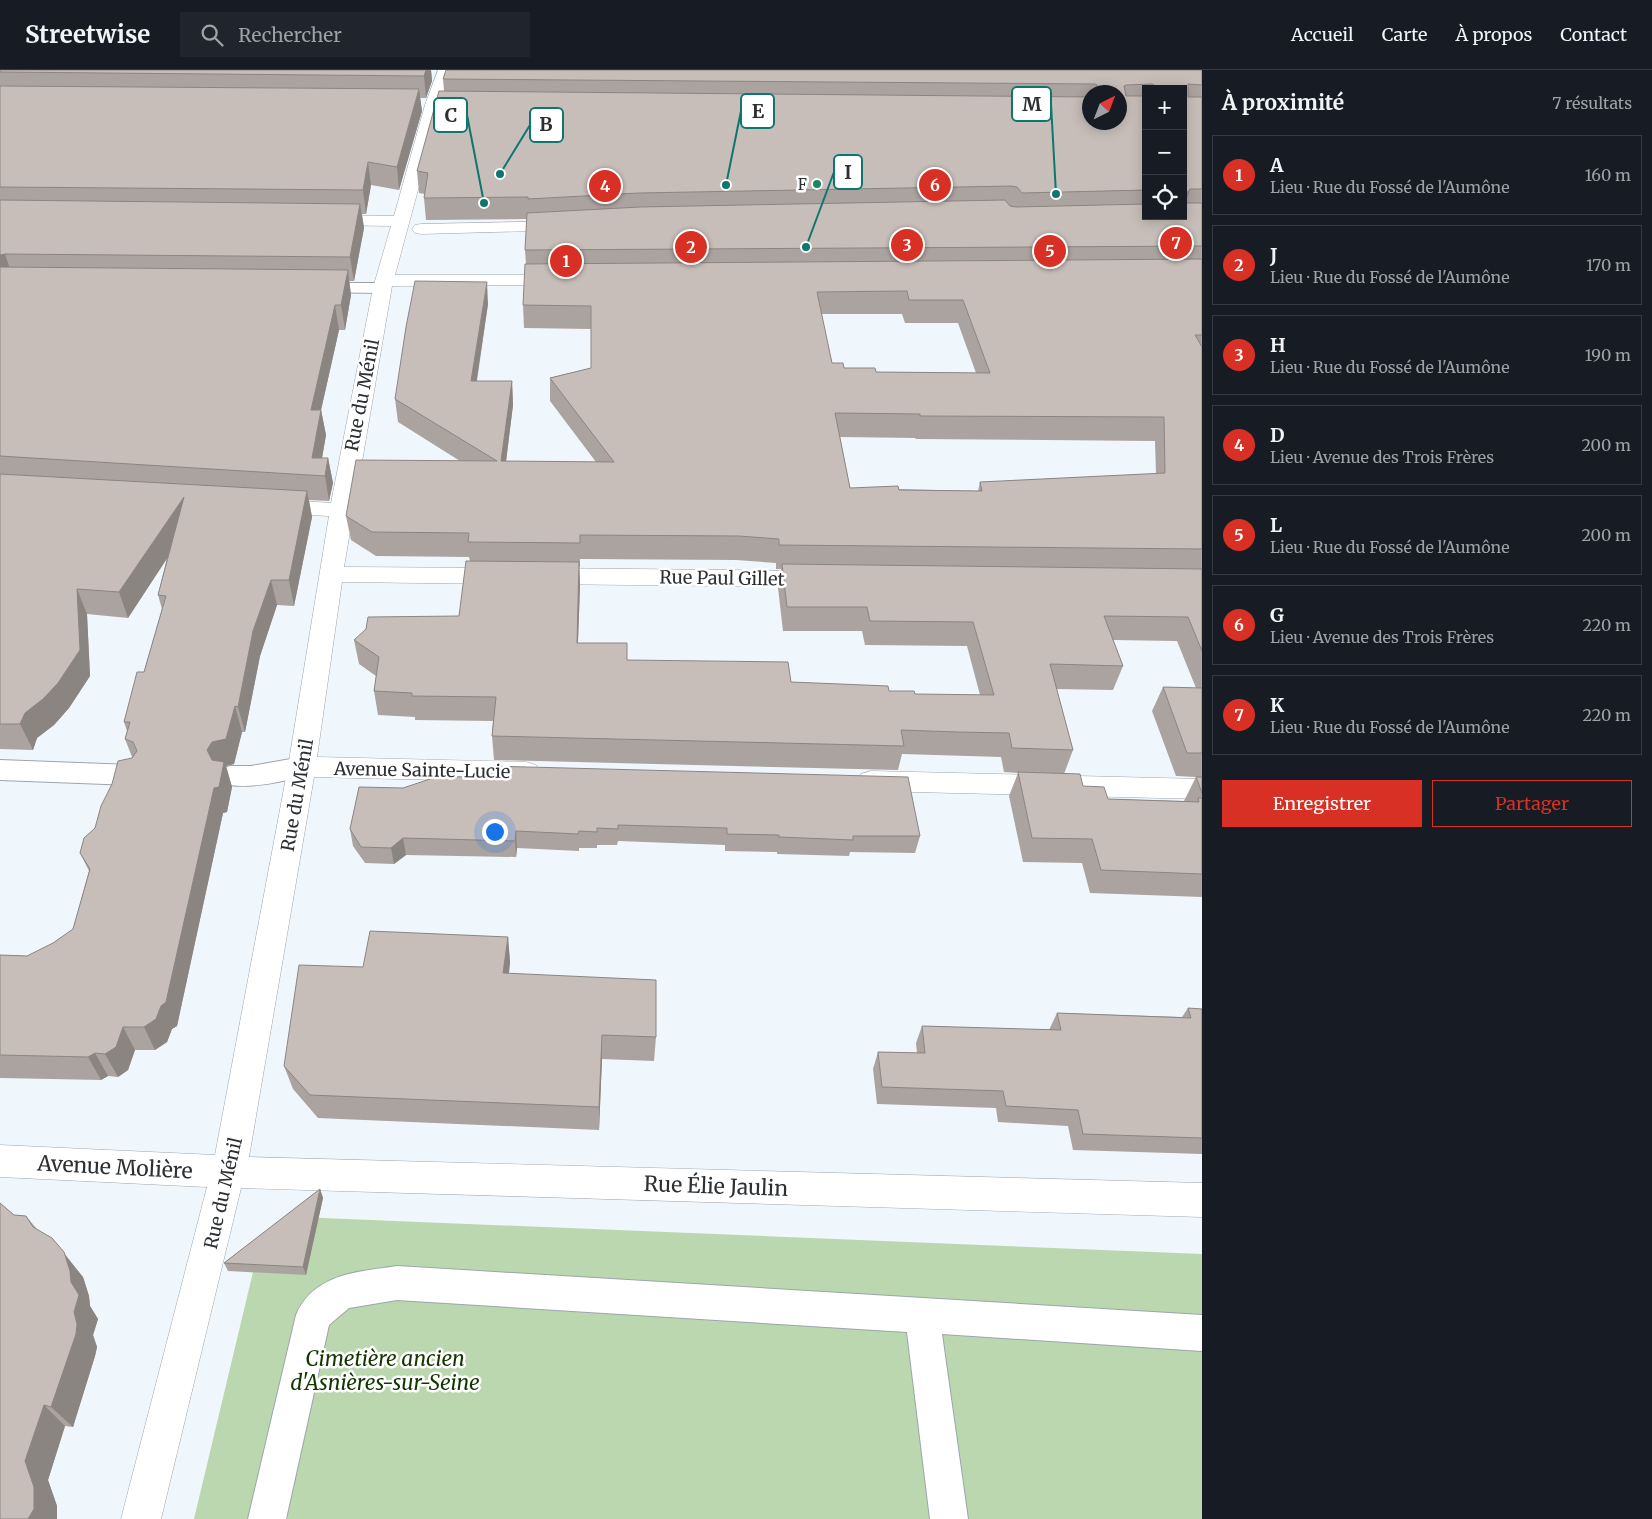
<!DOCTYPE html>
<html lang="fr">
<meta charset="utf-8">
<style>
body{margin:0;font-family:Merriweather,serif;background:#20242c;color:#f1f3f6}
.controls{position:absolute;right:15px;top:15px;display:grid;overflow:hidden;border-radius:0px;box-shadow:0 2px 12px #0003}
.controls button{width:45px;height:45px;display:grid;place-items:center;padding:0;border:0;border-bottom:1px solid #363941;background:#171b24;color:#f1f3f6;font:25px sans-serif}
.compass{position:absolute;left:1082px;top:15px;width:45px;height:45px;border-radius:50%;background:#171b24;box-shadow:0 2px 12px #0003;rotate:42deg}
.you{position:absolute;left:494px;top:761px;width:18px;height:18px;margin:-12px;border:4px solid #fff;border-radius:50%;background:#1a73e8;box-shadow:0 0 0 8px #1a73e833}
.badge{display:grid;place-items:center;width:32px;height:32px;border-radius:50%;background:#d93025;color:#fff;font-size:16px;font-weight:700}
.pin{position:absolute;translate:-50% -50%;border:2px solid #fff;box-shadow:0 1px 5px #0006}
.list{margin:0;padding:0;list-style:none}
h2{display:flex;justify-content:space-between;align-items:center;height:65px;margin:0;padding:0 20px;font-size:21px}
h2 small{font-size:16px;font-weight:400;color:#9ea1a6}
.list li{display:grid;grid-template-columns:32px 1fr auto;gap:15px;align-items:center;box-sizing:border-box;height:80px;margin:0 10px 10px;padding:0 10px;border:1px solid #363941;border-radius:0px}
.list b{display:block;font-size:19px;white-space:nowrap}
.list p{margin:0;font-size:16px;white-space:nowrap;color:#9ea1a6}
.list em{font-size:16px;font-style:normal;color:#9ea1a6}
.actions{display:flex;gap:10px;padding:15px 20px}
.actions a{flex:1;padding:11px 0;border:1px solid #d93025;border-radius:0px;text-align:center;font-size:18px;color:#d93025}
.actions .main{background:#d93025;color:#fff}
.icon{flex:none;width:28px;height:28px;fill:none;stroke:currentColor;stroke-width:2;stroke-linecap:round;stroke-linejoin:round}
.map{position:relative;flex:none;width:1202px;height:1449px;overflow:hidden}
header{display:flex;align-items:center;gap:30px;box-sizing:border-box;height:70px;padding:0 25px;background:#171b24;border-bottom:1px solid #363941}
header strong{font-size:24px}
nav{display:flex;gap:28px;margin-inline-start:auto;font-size:18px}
.search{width:350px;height:45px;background:#20242c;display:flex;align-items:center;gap:12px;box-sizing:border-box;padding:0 18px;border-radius:0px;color:#9ea1a6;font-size:19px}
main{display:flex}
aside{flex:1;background:#171b24}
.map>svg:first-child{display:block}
.green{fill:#bad7af}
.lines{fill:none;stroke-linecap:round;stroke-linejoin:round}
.service-casing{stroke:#9da5ab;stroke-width:2}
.pedestrian-casing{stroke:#9da5ab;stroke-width:1}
.minor-casing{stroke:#9da5ab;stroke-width:1}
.service{fill:#fff;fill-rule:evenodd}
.pedestrian{fill:#fff;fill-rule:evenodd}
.minor{fill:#fff;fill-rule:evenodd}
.wall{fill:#aba39f;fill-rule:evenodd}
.shaded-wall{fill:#8b8582}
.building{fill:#c7beb9;stroke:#8b8582;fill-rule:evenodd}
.poi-dot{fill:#1b8662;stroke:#fff;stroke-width:2}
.labels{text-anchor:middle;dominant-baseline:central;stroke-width:5;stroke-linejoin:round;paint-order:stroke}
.far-poi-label{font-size:15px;fill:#2d3033;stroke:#fff;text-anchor:end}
.street-label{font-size:18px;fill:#2d3033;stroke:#fff}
.near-street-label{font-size:21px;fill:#2d3033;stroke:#fff}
.near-park-label{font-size:21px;font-style:italic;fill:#133700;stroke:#fff}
.leader{fill:none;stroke:#0f766e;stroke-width:2}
.callout-dot{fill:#0f766e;stroke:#fff;stroke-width:2}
.callout{fill:#fff;stroke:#0f766e;stroke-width:2}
.callout-label{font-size:19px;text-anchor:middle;font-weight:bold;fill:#2d3033}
</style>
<header>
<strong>Streetwise</strong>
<div class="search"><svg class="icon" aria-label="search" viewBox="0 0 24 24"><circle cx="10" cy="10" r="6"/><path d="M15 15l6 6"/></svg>Rechercher</div>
<nav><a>Accueil</a><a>Carte</a><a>À propos</a><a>Contact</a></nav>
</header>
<main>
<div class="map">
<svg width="1202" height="1449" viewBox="0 0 1202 1449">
<rect width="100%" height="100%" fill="#eff7fd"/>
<path class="green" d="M 298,1147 L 1202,1184 L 1202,1449 L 194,1449 L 259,1177 Z"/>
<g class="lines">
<g class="service-casing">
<g id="service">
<path d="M 316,213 L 382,213 L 388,214 L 391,218 L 388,222 L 382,223 L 310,222 L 307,218 L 310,214 Z"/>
<path d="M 302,687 L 311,690 L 315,697 L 311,704 C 286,711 246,721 221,713 L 217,706 L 221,699 L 230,696 L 251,696 Z"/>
<path d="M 0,690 L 132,695 L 141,698 L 145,705 L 141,712 L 132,715 L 0,710 Z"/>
<path d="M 397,1196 L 1202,1245 L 1202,1281 L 942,1264 L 968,1449 L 930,1449 L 907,1262 L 397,1230 L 349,1238 L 329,1255 L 286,1449 L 248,1449 L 296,1245 C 314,1203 358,1202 397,1196 Z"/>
</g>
</g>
<g class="pedestrian-casing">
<path id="pedestrian" d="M 564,151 L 570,152 L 573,156 L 570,160 L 421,164 L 415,163 L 412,159 L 415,155 L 421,154 Z"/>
</g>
<g class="minor-casing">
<g id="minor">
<path d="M 438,0 L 452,0 L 441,35 L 395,205 L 562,205 L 568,206 L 571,210 L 568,214 L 562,215 L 392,216 L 344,497 L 501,498 L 509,501 L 513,506 L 509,511 L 501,514 L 342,512 L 317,687 L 526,692 L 536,695 L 540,702 L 536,709 L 526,712 L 314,707 L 249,1087 L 1202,1113 L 1202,1147 L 241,1118 L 161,1449 L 121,1449 L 207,1117 L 0,1107 L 0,1075 L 215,1085 L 288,697 L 329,446 L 273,443 L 265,441 L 262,436 L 265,431 L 273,429 L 331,433 L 373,218 L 391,156 L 326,155 L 320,154 L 317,150 L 320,146 L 326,145 L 394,146 L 425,35 Z"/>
<path d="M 541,498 L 818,501 L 826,504 L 830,509 L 826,514 L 818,517 L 541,514 L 533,511 L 529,506 L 533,501 Z"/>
<path d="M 871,701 L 1202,709 L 1202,729 L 871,721 L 861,718 L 857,711 L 861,704 Z"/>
</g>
</g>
<use href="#service" class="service"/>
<use href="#pedestrian" class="pedestrian"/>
<use href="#minor" class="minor"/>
</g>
<g class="wall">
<path d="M 0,0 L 431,0 L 432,11 L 426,28 L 420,28 L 422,41 L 399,120 L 371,115 L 366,144 L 362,144 L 364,158 L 354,211 L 349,211 L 351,225 L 345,260 L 339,260 L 321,340 L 326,365 L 322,388 L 328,388 L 333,413 L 329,431 L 309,430 L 312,447 L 294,536 L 277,535 L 260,586 L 245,662 L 242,662 L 234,694 L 226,696 L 232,717 L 227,742 L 223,743 L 177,956 L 172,959 L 167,972 L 155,980 L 135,980 L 128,1000 L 118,1007 L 108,1006 L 101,1010 L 0,1008 L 0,885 L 27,886 L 53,873 L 73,859 L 89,801 L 80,783 L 95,758 L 132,687 L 125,669 L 127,661 L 124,652 L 144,602 L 162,539 L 158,525 L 167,488 L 128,548 L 87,544 L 90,606 L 69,638 L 54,655 L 37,668 L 33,680 L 0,679 Z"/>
<path d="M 1202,0 L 1202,827 L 1090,823 L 1082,793 L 1023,792 L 1009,726 L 1018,703 L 1004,702 L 1001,687 L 902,684 L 898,700 L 494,690 L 492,666 L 493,651 L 415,650 L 415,647 L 378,645 L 374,621 L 376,606 L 359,594 L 354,570 L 459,546 L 470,491 L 469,487 L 376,486 L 351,470 L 346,446 L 460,391 L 398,352 L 395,329 L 488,234 L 477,311 L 512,311 L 513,335 L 506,392 L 596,392 L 550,331 L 550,308 L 591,298 L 591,259 L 524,258 L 523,235 L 526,194 L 525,180 L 527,149 L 426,150 L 424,128 L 425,124 L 419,123 L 417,101 L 444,21 L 443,9 ZM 1146,19 L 1183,19 L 1183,146 L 1146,146 ZM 1090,22 L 1120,22 L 1090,52 ZM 821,244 L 902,244 L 905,253 L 958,253 L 976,303 L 876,302 L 844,298 L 832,293 ZM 840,367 L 915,368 L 916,369 L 1155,371 L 1156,404 L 980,412 L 978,421 L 850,418 ZM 580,489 L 736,490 L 776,493 L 776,499 L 781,499 L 778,518 L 783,561 L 862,561 L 865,575 L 967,576 L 980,625 L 915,624 L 889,621 L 791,612 L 627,590 L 578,573 L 580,516 L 579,497 L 580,497 ZM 1113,570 L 1177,571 L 1196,618 L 1163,617 L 1152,641 L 1176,706 L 1196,707 L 1184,731 L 1108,729 L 1083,716 L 1064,704 L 1073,680 L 1056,619 L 1113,620 L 1123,596 Z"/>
<path d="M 359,717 L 920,766 L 915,783 L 850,782 L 849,786 L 777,784 L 777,782 L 725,781 L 725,775 L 618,771 L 617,775 L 597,775 L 597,778 L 579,778 L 579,781 L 517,778 L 516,787 L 406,785 L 394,794 L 365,793 L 353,776 L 350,759 Z"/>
<path d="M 508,867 L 510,892 L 509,904 L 656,967 L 654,991 L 602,989 L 599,1060 L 318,1048 L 293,1019 L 284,996 L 363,897 Z"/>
<path d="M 1188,938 L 1202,939 L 1202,1084 L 1073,1080 L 1068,1056 L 998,1052 L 996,1038 L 877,1034 L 873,999 L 878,982 L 917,983 L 916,973 L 922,956 L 1049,960 L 1057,943 L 1182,947 Z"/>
<path d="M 320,1119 L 323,1128 L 306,1205 L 228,1201 L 224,1193 Z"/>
<path d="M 14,1145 L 26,1146 L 36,1158 L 83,1207 L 89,1226 L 90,1236 L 98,1249 L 93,1265 L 97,1277 L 95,1286 L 73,1357 L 65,1356 L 48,1410 L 57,1436 L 57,1449 L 0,1449 Z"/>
</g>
<g class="shaded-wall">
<path d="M 426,0 L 431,0 L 432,11 L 426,28 L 424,6 Z"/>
<path d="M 419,19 L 422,41 L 399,120 L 397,97 Z"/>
<path d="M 368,92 L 371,115 L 366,144 L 363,120 Z"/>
<path d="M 1190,119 L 1183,140 L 1183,138 L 1188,122 Z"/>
<path d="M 360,134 L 364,158 L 354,211 L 350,187 Z"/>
<path d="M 5,184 L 13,208 L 0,209 L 0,185 Z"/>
<path d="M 348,200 L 351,225 L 345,260 L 341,235 Z"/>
<path d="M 487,212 L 488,234 L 473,334 L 471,311 Z"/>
<path d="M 335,235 L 339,260 L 321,340 L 326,365 L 319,405 L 312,388 L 311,340 Z"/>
<path d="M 512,311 L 513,335 L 503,415 L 501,391 Z"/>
<path d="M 328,388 L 333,413 L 329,431 L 325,406 Z"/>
<path d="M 307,421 L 312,447 L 294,536 L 289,510 Z"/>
<path d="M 184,427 L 191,452 L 128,548 L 119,522 Z"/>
<path d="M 579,492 L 580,516 L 577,597 L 577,573 Z"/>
<path d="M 271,510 L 277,535 L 260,586 L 245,662 L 238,637 L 253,561 Z"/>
<path d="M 77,519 L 87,544 L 90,606 L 69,638 L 54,655 L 37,668 L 33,680 L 20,654 Z"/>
<path d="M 235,636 L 242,662 L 234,694 L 226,696 L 232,717 L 227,742 L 223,743 L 177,956 L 172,959 L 167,972 L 155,980 L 144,957 L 214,718 L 215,705 L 207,680 Z"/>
<path d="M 516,761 L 517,778 L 516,787 L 515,771 Z"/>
<path d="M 403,768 L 406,785 L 394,794 L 391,778 Z"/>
<path d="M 508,867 L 510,892 L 506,928 L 503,903 Z"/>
<path d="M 123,957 L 135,980 L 128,1000 L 118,1007 L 105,984 Z"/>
<path d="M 602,965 L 602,989 L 599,1060 L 599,1037 Z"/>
<path d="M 95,983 L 108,1006 L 101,1010 L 88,987 Z"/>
<path d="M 320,1119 L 323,1128 L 306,1205 L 303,1197 Z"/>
<path d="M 52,1168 L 83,1207 L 89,1226 L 90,1236 L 98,1249 L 93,1265 L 97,1277 L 95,1286 L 73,1357 L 51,1337 L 74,1242 L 71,1212 Z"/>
<path d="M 44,1335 L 65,1356 L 48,1410 L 57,1436 L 57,1449 L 28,1449 L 25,1391 Z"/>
</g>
<g class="building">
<path d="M 0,0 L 426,0 L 424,6 L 0,2 Z"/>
<path d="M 446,0 L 1202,0 L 1202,15 L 1188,14 L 1188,27 L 1202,27 L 1202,119 L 1190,119 L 1188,122 L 1183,122 L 1183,19 L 1154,19 L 1154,15 L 1152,14 L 1126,15 L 1124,16 L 1126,26 L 1146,26 L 1146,120 L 1022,123 L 1017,117 L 1011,116 L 639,123 L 528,129 L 528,127 L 424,128 L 428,103 L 417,101 L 439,21 L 1090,27 L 1090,52 L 1120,52 L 1120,22 L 1097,22 L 1097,15 L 1095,14 L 443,9 Z"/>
<path d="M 0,16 L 419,19 L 397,97 L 368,92 L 363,120 L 0,117 Z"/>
<path d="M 0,130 L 360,134 L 350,187 L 5,184 L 0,185 Z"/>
<path d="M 1005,130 L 1010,136 L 1016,137 L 1146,134 L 1146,146 L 1183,146 L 1183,133 L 1202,133 L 1202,176 L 525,180 L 527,143 L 640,137 Z"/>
<path d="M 1202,189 L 1202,265 L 1195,265 L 1202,277 L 1202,479 L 779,475 L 779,469 L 739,466 L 580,465 L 580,473 L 468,472 L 469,463 L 372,462 L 346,446 L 356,390 L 497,391 L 395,329 L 406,257 L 415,211 L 487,212 L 471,311 L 512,311 L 501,391 L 614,392 L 550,308 L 591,298 L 591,236 L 523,235 L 525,194 ZM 907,221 L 909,230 L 963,230 L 990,303 L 876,302 L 875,298 L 844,298 L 843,293 L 832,293 L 817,222 ZM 835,343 L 920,344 L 920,346 L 1164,347 L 1165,403 L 980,412 L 982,421 L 899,420 L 898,416 L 850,418 Z"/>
<path d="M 0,197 L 348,200 L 341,235 L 335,235 L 311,340 L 321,340 L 312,388 L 328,388 L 325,406 L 0,386 Z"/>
<path d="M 0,404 L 307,421 L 289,510 L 271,510 L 253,561 L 238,637 L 235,636 L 226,669 L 212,672 L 207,680 L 212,690 L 224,692 L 219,717 L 214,718 L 166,932 L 161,936 L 156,949 L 144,957 L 123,957 L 116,977 L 105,984 L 95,983 L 88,987 L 0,985 L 0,885 L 27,886 L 53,873 L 73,859 L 90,799 L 80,783 L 84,768 L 95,758 L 101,736 L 112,714 L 118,691 L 132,688 L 137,681 L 133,672 L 125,669 L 130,652 L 124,652 L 137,602 L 144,602 L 166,526 L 158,525 L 184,427 L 119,522 L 77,519 L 80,580 L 58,613 L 43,629 L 25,643 L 20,654 L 0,654 Z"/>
<path d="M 466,491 L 579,492 L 577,573 L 627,573 L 627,590 L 788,592 L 791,612 L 888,616 L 889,621 L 914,621 L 915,624 L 994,625 L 973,552 L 870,551 L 867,537 L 787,537 L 782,494 L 1202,499 L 1202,581 L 1188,547 L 1104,546 L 1123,596 L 1050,594 L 1073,680 L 1012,678 L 1009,663 L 957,662 L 901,660 L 904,676 L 492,666 L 496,627 L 412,626 L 412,623 L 374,621 L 379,587 L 354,570 L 366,559 L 368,547 L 459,546 Z"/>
<path d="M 1163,617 L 1202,618 L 1202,683 L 1187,683 Z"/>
<path d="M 490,696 L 908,707 L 920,766 L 853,766 L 853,770 L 779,767 L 779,765 L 727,764 L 727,758 L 618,755 L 618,759 L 597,758 L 597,762 L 579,761 L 578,764 L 516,761 L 515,771 L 403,768 L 391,778 L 361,777 L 350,759 L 359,717 L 403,718 L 439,706 L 489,708 Z"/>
<path d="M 1018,702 L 1080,704 L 1083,716 L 1104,717 L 1108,729 L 1199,732 L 1198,728 L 1202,728 L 1202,804 L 1101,800 L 1092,769 L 1032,768 Z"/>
<path d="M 1196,707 L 1202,707 L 1202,723 Z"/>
<path d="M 370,861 L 508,867 L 503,903 L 656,910 L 656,967 L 602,965 L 599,1037 L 310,1025 L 284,996 L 299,895 L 363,897 Z"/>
<path d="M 1188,938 L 1202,939 L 1202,1068 L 1083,1064 L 1078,1040 L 1006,1036 L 1003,1021 L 882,1017 L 878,982 L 925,983 L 922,956 L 1061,960 L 1057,943 L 1191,948 Z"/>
<path d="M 320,1119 L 303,1197 L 224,1193 Z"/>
<path d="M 0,1133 L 14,1145 L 26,1146 L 33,1157 L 52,1168 L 64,1182 L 70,1201 L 71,1212 L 79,1225 L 74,1242 L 77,1254 L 76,1264 L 51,1337 L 44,1335 L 25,1391 L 34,1417 L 34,1439 L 28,1449 L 0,1449 Z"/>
</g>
<circle class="poi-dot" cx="817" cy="114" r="5"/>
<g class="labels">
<g class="far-poi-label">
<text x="807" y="114">F</text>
</g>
<g class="street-label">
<text transform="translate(362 325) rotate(-79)">Rue du Ménil</text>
<text transform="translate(722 508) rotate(1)">Rue Paul Gillet</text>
<text transform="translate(422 700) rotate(1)">Avenue Sainte-Lucie</text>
<text transform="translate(297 725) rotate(-80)">Rue du Ménil</text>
<text transform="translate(223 1123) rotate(-77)">Rue du Ménil</text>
</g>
<g class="near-street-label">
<text transform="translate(115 1097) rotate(3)">Avenue Molière</text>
<text transform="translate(716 1116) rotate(2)">Rue Élie Jaulin</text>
</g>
<g class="near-park-label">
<text x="385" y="1288">Cimetière ancien<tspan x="385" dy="24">d'Asnières-sur-Seine</tspan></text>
</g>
</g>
<path class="leader" d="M1056 124L1051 34M726 115L741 41M484 133L467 45M500 104L530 55M806 177L834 102"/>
<g class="callout-dot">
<circle cx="1056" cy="124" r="5"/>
<circle cx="726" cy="115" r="5"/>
<circle cx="484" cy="133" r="5"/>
<circle cx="500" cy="104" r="5"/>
<circle cx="806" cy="177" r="5"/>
</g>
<g class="callout">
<rect x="1012" y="17" width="39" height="34" rx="5"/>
<rect x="741" y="24" width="33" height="34" rx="5"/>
<rect x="434" y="28" width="33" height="34" rx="5"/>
<rect x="530" y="38" width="33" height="34" rx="5"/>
<rect x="834" y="85" width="28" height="34" rx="5"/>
</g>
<g class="callout-label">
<text x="1032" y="41">M</text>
<text x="758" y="48">E</text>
<text x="451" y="52">C</text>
<text x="546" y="61">B</text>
<text x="848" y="109">I</text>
</g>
</svg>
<div class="controls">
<button>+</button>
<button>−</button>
<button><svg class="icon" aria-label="locate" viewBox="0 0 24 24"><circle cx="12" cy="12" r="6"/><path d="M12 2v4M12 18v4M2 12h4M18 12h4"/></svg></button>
</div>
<svg class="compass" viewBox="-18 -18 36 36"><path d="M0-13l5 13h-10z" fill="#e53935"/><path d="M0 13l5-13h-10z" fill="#9ea1a6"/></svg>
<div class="you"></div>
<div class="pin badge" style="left:566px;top:191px">1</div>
<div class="pin badge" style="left:691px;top:177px">2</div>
<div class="pin badge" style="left:907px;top:175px">3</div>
<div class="pin badge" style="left:605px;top:116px">4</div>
<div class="pin badge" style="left:1050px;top:181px">5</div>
<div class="pin badge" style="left:935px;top:115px">6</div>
<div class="pin badge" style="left:1176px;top:173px">7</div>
</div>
<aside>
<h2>À proximité<small>7 résultats</small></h2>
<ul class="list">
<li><span class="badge">1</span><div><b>A</b><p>Lieu · Rue du Fossé de l'Aumône</p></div><em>160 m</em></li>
<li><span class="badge">2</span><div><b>J</b><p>Lieu · Rue du Fossé de l'Aumône</p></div><em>170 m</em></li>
<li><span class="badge">3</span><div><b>H</b><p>Lieu · Rue du Fossé de l'Aumône</p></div><em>190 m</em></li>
<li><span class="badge">4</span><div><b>D</b><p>Lieu · Avenue des Trois Frères</p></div><em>200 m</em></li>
<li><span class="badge">5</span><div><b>L</b><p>Lieu · Rue du Fossé de l'Aumône</p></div><em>200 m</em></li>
<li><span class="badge">6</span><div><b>G</b><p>Lieu · Avenue des Trois Frères</p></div><em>220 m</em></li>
<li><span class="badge">7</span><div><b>K</b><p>Lieu · Rue du Fossé de l'Aumône</p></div><em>220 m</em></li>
</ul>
<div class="actions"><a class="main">Enregistrer</a><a>Partager</a></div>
</aside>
</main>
